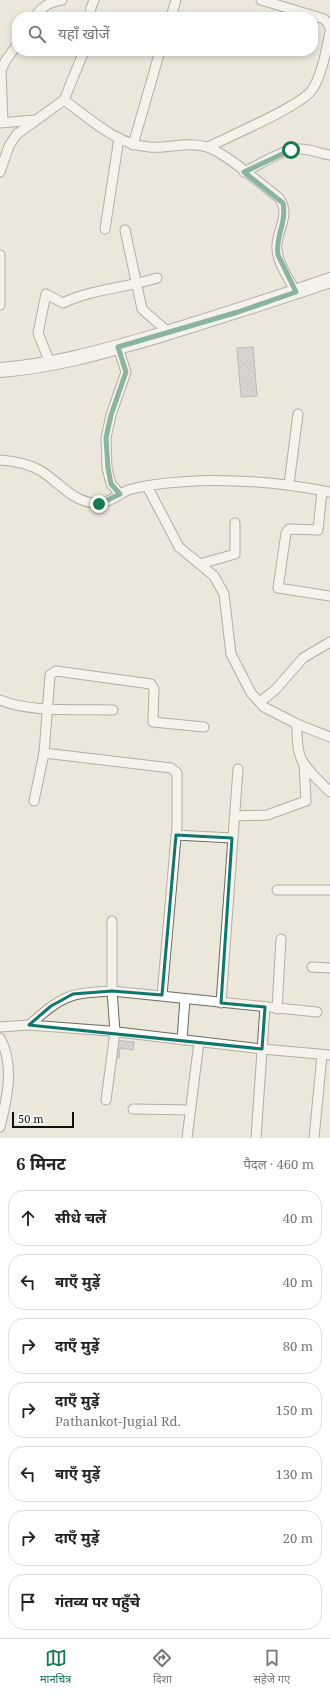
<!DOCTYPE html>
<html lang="hi">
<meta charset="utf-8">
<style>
body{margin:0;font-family:"Noto Serif","Noto Sans Devanagari",serif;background:#f2f2f2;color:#222}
.scale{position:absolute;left:12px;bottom:10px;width:62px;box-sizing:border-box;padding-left:4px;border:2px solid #11100c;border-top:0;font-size:11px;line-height:14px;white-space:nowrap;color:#11100c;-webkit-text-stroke:3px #fff;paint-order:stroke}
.stop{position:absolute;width:12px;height:12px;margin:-9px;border:3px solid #157850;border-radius:50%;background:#fff}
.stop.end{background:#157850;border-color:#fff;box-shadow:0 1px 4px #0008}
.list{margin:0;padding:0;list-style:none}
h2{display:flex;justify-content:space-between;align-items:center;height:52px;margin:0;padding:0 16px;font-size:17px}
h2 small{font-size:13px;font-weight:400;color:#767676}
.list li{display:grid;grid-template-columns:26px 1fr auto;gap:12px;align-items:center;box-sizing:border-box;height:56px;margin:0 8px 8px;padding:0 8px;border:1px solid #e0e0e0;border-radius:16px}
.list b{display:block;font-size:15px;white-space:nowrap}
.list p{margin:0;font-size:13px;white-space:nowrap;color:#767676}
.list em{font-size:13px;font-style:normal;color:#767676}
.icon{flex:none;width:22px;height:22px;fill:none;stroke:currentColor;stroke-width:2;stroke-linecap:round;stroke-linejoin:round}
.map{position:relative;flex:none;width:330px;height:1138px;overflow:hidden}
.search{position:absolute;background:#fff;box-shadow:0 2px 6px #0003;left:12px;right:12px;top:12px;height:44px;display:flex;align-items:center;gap:10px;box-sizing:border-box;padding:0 14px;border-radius:16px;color:#767676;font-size:15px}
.sheet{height:500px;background:#fff}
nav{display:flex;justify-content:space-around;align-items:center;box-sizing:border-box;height:56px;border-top:1px solid #e0e0e0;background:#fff;font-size:11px;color:#767676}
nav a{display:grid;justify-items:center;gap:2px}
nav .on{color:#157850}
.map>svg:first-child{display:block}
.building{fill:url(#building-back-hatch);stroke:#81818b}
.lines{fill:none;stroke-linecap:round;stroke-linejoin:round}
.street-casing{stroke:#6d6a60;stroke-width:11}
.primary-casing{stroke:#6d6a60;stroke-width:16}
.street{stroke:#fff;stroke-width:9}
.primary{stroke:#fff;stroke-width:14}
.route{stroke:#157850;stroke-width:5}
.marked{fill:none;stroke:#0f766e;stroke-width:3;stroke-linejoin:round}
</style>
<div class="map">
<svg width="330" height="1138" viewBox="0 0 330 1138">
<defs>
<pattern id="building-back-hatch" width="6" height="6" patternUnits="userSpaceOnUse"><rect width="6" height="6" fill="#bebdc9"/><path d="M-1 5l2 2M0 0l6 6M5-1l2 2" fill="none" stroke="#a2a1ab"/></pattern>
</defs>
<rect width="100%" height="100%" fill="#ebe7db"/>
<g class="building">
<path d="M 253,347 L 257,396 L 241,397 L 237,348 Z"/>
<path d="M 114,1040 L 134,1042 L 133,1050 L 120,1048 L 119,1058 L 112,1058 Z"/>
</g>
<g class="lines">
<g class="street-casing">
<g id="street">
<path d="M 261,0 L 324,19 L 327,22 L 330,28"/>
<path d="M 35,17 C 42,6 50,2 62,0"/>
<path d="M 90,17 L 91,8 L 94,0"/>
<path d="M 171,17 L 176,0"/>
<path d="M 64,100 C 89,118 117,145 149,147 C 168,149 187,141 207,147 C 226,153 262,185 279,198 C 292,215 275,232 277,249 C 278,264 289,279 296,292"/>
<path d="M 3,122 L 1,70 L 6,60 L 17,45"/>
<path d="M 0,123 L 35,120"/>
<path d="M 133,145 L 160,51"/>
<path d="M 208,147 C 228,137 301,106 312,90 C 322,75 326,51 330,32"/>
<path d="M 0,172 L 9,146 L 17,134 L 64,100 L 84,51"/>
<path d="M 244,172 C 259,165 283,149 299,149 C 309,148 320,154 330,155"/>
<path d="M 105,229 L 119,138"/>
<path d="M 125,230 L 142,309 L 168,332"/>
<path d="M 0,255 L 0,305"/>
<path d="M 118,347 L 126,372 L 111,415 L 106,438 L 107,468 L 111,484 L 120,494"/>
<path d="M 50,363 L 38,333 L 46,294 L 63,303 C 92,289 126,288 157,278"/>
<path d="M 0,460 C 14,461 28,463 41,471 C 59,482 72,501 94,503 C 106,505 118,495 128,490 C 136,488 144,486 152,485 C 211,476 272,481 330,492"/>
<path d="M 289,484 L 298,414"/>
<path d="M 147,486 L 179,547 L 214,576 L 224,594 L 231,654 L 251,693 L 264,707 L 297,724 L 330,737"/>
<path d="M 322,491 L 318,530 L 289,529 L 286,533 L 278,588 L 330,596"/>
<path d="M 200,564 L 235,554 L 235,523"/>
<path d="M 0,700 C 31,713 79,709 113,710"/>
<path d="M 260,702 L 276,689 L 303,658 L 330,642"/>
<path d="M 297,724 C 296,764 304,765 330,792"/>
<path d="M 34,801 L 44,753"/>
<path d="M 235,816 L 267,815 L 306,801 L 304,765"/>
<path d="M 176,835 L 232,838"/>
<path d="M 277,890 L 330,890"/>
<path d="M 312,967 L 330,968"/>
<path d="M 162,995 L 177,826 L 177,773 L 171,768 L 44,753 L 50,675 L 56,671 L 151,684 L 154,689 L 153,722 L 204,727"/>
<path d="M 221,1003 L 238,769"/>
<path d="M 277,1009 L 281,939"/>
<path d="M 29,1025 C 63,996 67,993 112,991 L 317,1012"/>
<path d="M 0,1027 L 29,1025 L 109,1031 L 262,1049 L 330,1055"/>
<path d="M 0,1038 C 15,1065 7,1099 0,1127"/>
<path d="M 182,1040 L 185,999"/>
<path d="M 106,1100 L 115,1032 L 112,991 L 112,921"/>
<path d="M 133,1109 L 190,1110"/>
<path d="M 187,1138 L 199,1042"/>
<path d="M 256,1138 L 265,1007"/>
<path d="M 314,1138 L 322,1055"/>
</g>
</g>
<g class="primary-casing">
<path id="primary" d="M 0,370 C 54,366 105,351 157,336 C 215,318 272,300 330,280"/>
</g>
<use href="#street" class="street"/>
<use href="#primary" class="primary"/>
</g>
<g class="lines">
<path class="route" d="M 99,504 L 120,494 L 111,484 L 108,468 L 106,438 L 111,415 L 126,372 L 118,347 L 238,312 L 296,292 L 278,255 C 275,237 287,222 283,203 L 244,172 L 291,150"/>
</g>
<path d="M0 0H330V1138H0ZM 176,835 L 232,838 L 221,1003 L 265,1007 L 262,1049 L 29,1025 L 51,1006 L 73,994 L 112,991 L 162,995 Z" fill="#ebe7db" fill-opacity=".55" fill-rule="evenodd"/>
<path class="marked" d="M 176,835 L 232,838 L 221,1003 L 265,1007 L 262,1049 L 29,1025 L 51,1006 L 73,994 L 112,991 L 162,995 Z"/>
</svg>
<div class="scale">50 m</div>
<div class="stop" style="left:291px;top:150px"></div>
<div class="stop end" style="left:99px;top:504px"></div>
<div class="search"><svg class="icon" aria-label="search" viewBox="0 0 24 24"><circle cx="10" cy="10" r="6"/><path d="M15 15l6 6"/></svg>यहाँ खोजें</div>
</div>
<section class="sheet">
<h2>6 मिनट<small>पैदल · 460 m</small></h2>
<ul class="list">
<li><svg class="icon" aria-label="ahead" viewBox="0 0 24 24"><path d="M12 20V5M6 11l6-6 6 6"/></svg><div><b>सीधे चलें</b></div><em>40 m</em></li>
<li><svg class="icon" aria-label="left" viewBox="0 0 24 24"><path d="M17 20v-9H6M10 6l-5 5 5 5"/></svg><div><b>बाएँ मुड़ें</b></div><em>40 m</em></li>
<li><svg class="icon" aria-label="right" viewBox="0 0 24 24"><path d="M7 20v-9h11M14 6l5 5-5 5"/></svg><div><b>दाएँ मुड़ें</b></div><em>80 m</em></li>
<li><svg class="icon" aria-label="right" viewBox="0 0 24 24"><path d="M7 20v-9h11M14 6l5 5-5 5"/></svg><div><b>दाएँ मुड़ें</b><p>Pathankot-Jugial Rd.</p></div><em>150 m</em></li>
<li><svg class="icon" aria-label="left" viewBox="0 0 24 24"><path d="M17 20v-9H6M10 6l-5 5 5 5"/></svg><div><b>बाएँ मुड़ें</b></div><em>130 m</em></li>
<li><svg class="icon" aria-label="right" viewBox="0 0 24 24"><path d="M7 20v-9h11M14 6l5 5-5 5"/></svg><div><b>दाएँ मुड़ें</b></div><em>20 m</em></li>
<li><svg class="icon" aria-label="arrive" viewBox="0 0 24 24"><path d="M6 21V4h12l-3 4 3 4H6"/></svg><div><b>गंतव्य पर पहुँचे</b></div></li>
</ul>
</section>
<nav>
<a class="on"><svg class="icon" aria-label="map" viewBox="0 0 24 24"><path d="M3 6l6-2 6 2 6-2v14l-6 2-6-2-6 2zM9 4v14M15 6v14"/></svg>मानचित्र</a>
<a><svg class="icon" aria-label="directions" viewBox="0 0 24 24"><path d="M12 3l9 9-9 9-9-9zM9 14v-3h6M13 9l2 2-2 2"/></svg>दिशा</a>
<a><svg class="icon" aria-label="saved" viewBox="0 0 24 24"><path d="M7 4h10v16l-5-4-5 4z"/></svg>सहेजे गए</a>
</nav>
